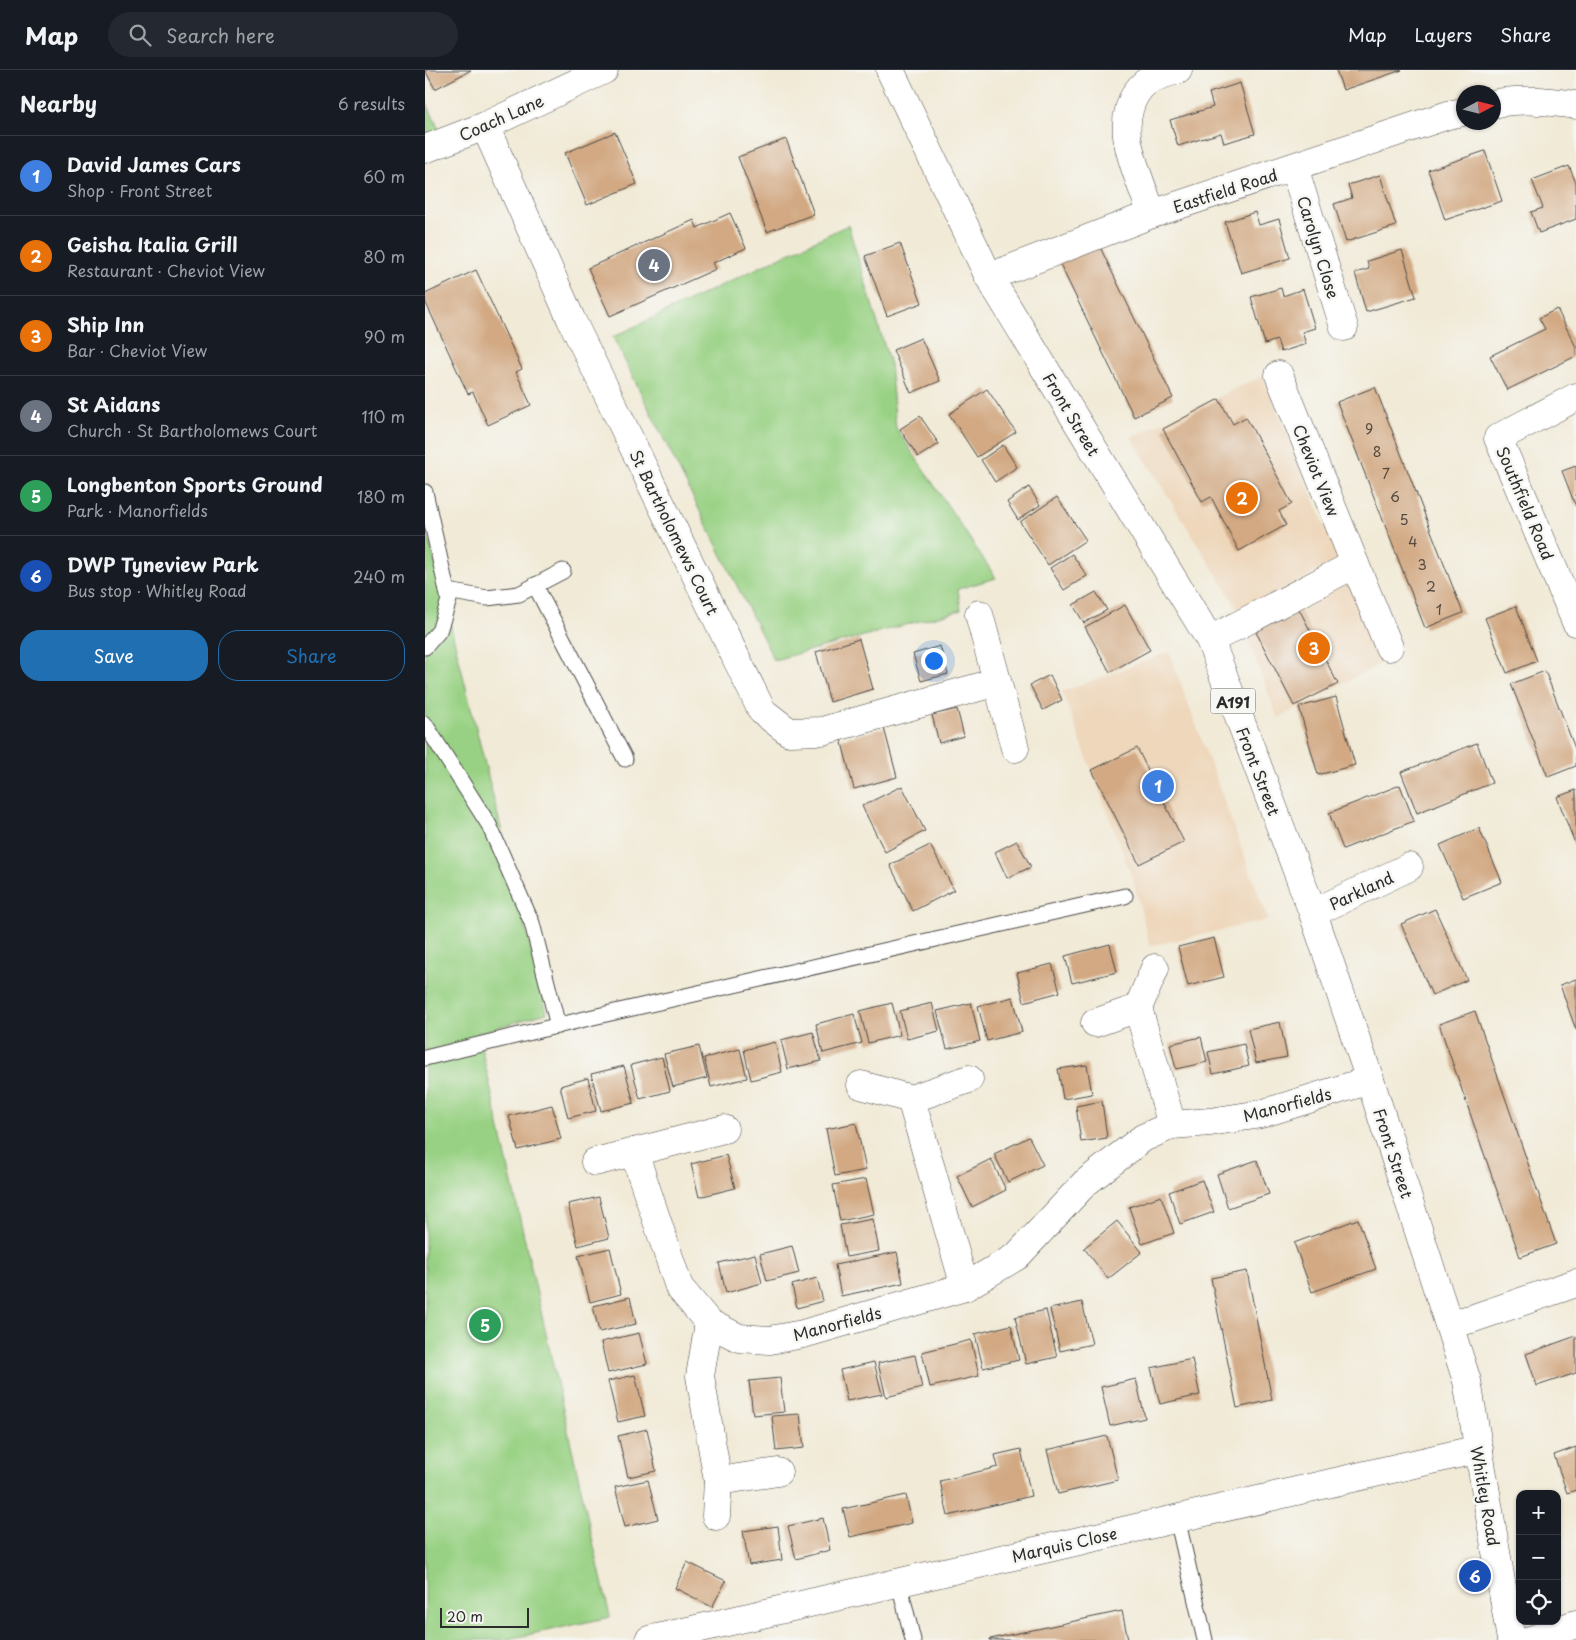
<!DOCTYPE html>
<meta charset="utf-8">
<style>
body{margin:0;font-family:"Playpen Sans",sans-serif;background:#242831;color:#f1f3f6}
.controls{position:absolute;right:15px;bottom:15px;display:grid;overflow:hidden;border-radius:10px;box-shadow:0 1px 4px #0004}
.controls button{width:45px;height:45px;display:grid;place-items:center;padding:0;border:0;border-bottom:1px solid #363941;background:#171b24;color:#f1f3f6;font:25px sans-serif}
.compass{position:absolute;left:1031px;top:15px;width:45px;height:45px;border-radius:50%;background:#171b24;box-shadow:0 1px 4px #0004;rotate:83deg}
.scale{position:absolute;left:15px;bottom:12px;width:89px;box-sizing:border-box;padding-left:5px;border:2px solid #2b2b2b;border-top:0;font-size:14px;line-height:18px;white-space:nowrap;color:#2b2b2b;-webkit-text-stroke:4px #f6f6f2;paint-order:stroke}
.you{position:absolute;left:508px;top:590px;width:18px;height:18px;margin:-12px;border:4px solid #fff;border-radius:50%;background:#1a73e8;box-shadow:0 0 0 8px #1a73e833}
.badge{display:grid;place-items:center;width:32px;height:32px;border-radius:50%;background:#1f6fb2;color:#fff;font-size:16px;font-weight:700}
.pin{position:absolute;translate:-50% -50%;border:2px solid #fff;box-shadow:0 1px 5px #0006}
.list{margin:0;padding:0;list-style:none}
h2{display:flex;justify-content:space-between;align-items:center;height:65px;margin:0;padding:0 20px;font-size:21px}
h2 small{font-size:16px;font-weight:400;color:#9ea1a6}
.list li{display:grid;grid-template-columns:32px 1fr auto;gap:15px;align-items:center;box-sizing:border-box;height:80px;padding:0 20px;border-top:1px solid #363941}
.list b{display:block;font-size:19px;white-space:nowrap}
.list p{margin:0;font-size:16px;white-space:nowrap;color:#9ea1a6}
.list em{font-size:16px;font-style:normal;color:#9ea1a6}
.actions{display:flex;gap:10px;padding:15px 20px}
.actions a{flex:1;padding:11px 0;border:1px solid #1f6fb2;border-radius:20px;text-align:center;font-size:18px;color:#1f6fb2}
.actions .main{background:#1f6fb2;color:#fff}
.icon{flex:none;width:28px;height:28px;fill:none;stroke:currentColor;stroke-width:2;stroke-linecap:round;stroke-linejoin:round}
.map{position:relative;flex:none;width:1151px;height:1570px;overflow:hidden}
header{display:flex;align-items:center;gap:30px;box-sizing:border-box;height:70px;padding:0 25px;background:#171b24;border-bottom:1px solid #363941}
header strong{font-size:24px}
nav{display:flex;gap:28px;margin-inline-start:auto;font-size:18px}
.search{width:350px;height:45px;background:#242831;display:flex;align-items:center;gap:12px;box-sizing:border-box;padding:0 18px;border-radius:28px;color:#9ea1a6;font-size:19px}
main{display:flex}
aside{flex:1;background:#171b24}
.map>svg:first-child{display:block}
.built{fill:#eed7bb}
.green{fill:#98d183;stroke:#627e57}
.building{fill:#d2a983}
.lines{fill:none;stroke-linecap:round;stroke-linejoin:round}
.service-casing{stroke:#494845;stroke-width:17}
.minor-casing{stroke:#494845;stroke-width:29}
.tertiary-casing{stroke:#494845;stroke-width:29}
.primary-casing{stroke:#494845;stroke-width:29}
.service{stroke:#fff;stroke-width:15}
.minor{stroke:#fff;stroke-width:28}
.tertiary{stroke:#fff;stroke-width:28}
.primary{stroke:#fff;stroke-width:28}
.labels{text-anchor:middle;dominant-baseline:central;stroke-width:5;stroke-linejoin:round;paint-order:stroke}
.number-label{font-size:14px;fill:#554a41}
.shield{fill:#f6f6f2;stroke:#686867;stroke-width:1}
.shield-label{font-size:15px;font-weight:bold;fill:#2b2b2b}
.street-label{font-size:16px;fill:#2b2b2b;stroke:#f6f6f2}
</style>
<header>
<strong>Map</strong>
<div class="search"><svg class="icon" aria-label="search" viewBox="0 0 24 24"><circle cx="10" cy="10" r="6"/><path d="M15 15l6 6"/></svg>Search here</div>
<nav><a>Map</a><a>Layers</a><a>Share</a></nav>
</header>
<main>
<aside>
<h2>Nearby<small>6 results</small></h2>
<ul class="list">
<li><span class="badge" style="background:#3f7fe0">1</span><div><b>David James Cars</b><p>Shop · Front Street</p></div><em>60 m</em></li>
<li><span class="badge" style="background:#e8710a">2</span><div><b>Geisha Italia Grill</b><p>Restaurant · Cheviot View</p></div><em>80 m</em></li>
<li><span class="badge" style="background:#e8710a">3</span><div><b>Ship Inn</b><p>Bar · Cheviot View</p></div><em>90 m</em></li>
<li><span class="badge" style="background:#6b7280">4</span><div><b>St Aidans</b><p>Church · St Bartholomews Court</p></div><em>110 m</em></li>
<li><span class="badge" style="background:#2e9e5b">5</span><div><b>Longbenton Sports Ground</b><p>Park · Manorfields</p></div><em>180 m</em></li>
<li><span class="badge" style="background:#1a4fb4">6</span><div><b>DWP Tyneview Park</b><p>Bus stop · Whitley Road</p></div><em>240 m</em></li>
</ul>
<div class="actions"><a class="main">Save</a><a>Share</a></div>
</aside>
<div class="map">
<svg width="1151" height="1570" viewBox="0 0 1151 1570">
<rect width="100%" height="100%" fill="#f6f6f2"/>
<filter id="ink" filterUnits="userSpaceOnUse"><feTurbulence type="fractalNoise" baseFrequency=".02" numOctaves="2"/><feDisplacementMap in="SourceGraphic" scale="10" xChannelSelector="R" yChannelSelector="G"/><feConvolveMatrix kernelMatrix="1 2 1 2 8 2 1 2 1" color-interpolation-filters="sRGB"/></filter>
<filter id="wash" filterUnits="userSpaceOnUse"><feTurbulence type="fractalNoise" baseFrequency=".0096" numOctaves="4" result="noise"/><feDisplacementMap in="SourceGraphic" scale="20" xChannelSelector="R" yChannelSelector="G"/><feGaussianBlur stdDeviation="1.12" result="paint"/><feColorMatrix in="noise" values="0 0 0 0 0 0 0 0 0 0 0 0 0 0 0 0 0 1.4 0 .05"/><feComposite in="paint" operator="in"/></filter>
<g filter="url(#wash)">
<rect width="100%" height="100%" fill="#f1ead7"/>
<g class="built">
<path d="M 838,306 L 914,490 L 815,542 L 706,367 Z"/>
<path d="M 924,511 L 958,592 L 853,648 L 820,563 Z"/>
<path d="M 744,582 L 843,850 L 725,876 L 708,809 L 637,622 Z"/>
</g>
<g class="green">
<path d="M 0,29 L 15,62 L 0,63 Z"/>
<path d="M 423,155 L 465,294 L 471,358 L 571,508 L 533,519 L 536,540 L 349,590 L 188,267 Z"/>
<path d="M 0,453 L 122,943 L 53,963 L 185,1547 L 79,1570 L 0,1570 Z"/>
</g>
<g id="blocks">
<g class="building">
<path d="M 0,0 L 46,0 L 10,19 Z"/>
<path d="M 911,0 L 977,0 L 918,20 Z"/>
<path d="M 815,13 L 830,64 L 799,73 L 796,63 L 753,76 L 745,50 L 788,37 L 784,23 Z"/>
<path d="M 190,62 L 212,114 L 162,135 L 140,83 Z"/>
<path d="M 361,69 L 389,144 L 342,162 L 313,87 Z"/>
<path d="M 1060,81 L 1077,131 L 1020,150 L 1003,100 Z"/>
<path d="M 1144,96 L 1151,113 L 1151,149 L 1114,163 L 1106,142 L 1118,138 L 1107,110 Z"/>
<path d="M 955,105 L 971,156 L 921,172 L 909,134 L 927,128 L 923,115 Z"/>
<path d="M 830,142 L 834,155 L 854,149 L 865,188 L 816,203 L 800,152 Z"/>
<path d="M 305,143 L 321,178 L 288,193 L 291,199 L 185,246 L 163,198 L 269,150 L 272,158 Z"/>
<path d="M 475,173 L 497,233 L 462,246 L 440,186 Z"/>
<path d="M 673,173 L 748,328 L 709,347 L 634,192 Z"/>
<path d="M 977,180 L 991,227 L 941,242 L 930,203 L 944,199 L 942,191 Z"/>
<path d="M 51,200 L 97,299 L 91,302 L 106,335 L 63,355 L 48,322 L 43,324 L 0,231 L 0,224 Z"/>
<path d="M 856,218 L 858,226 L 878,219 L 890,258 L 877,262 L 881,274 L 856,282 L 852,270 L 840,274 L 826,227 Z"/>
<path d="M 1132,239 L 1151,277 L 1151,286 L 1082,320 L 1065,286 L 1120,259 L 1114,248 Z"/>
<path d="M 496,268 L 515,311 L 486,323 L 468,280 Z"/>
<path d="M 950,317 L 1038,543 L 1000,558 L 912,332 Z"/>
<path d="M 562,319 L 591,362 L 552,387 L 524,344 Z"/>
<path d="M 794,329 L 808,354 L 821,347 L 867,434 L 854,441 L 861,455 L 814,481 L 786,427 L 777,432 L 738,359 Z"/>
<path d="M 495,346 L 514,374 L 493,387 L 475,359 Z"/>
<path d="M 578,375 L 592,397 L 570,412 L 556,390 Z"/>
<path d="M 1151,396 L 1151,437 L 1137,401 Z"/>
<path d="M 604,417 L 615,435 L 593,450 L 582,432 Z"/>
<path d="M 632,427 L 661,470 L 623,495 L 595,452 Z"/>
<path d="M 647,484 L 662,506 L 639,520 L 625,498 Z"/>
<path d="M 671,522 L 682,540 L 659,553 L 648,535 Z"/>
<path d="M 700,535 L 725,580 L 685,602 L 660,557 Z"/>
<path d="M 1091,536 L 1112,591 L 1082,603 L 1060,548 Z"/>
<path d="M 874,539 L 913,614 L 869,636 L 831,562 Z"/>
<path d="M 434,569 L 448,619 L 405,632 L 391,582 Z"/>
<path d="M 515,576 L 523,604 L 496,611 L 488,584 Z"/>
<path d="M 1120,601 L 1151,681 L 1151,696 L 1123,707 L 1086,614 Z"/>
<path d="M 625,605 L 637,630 L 618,640 L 605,615 Z"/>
<path d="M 911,627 L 930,695 L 893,705 L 874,637 Z"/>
<path d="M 532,639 L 539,666 L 514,673 L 507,645 Z"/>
<path d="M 459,658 L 472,707 L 429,719 L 416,669 Z"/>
<path d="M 1052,673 L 1067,713 L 992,743 L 976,702 Z"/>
<path d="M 712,678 L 759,772 L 714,794 L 667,700 Z"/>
<path d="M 975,715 L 989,751 L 918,779 L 904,743 Z"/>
<path d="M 477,716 L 500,761 L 460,782 L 437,736 Z"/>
<path d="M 1151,720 L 1151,776 L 1132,727 Z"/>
<path d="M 1054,758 L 1077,812 L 1038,828 L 1015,775 Z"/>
<path d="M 592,771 L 606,797 L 582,808 L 570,782 Z"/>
<path d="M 505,775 L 529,820 L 488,841 L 465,795 Z"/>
<path d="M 1010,839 L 1042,910 L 1007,925 L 976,854 Z"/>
<path d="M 789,868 L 799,907 L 763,916 L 753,877 Z"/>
<path d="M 685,874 L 692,902 L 647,913 L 640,886 Z"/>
<path d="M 627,894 L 635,922 L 599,932 L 592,903 Z"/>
<path d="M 1151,909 L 1151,960 L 1135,915 Z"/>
<path d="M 588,927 L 597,962 L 562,971 L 553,936 Z"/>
<path d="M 467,933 L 475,965 L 443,973 L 435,941 Z"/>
<path d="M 507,933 L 514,961 L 482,969 L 475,941 Z"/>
<path d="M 546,933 L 555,971 L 522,979 L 512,941 Z"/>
<path d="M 1050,941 L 1131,1174 L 1095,1187 L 1014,954 Z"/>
<path d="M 429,944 L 437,973 L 398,983 L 391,954 Z"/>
<path d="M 855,952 L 862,987 L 831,993 L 823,959 Z"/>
<path d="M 388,962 L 396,991 L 363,999 L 356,970 Z"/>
<path d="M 776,967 L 782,992 L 751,999 L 745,974 Z"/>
<path d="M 350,972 L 357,1002 L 326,1010 L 319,980 Z"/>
<path d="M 819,974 L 824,996 L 788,1004 L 783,982 Z"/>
<path d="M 274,976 L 282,1008 L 248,1017 L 239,984 Z"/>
<path d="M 315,979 L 322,1008 L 286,1017 L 279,988 Z"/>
<path d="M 237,987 L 245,1021 L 215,1029 L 206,995 Z"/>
<path d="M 662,995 L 667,1024 L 638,1029 L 633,999 Z"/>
<path d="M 199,996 L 209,1033 L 176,1041 L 166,1004 Z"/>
<path d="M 163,1008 L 171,1041 L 143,1048 L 135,1016 Z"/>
<path d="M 677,1031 L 682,1068 L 656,1072 L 651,1036 Z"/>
<path d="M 127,1035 L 136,1069 L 93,1080 L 84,1046 Z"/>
<path d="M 431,1053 L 441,1100 L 410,1106 L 401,1059 Z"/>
<path d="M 604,1067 L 618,1095 L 583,1112 L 569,1084 Z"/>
<path d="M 301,1085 L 310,1118 L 274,1127 L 266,1094 Z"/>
<path d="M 566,1089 L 581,1120 L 547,1137 L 532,1106 Z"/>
<path d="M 832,1090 L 844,1124 L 803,1138 L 792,1104 Z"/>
<path d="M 441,1109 L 449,1144 L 415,1151 L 408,1115 Z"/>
<path d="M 777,1110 L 789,1142 L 755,1154 L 744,1122 Z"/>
<path d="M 736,1126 L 749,1163 L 717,1174 L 704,1137 Z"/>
<path d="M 174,1127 L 184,1168 L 153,1176 L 143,1134 Z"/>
<path d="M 448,1149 L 454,1181 L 421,1187 L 415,1155 Z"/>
<path d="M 933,1149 L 951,1199 L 887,1222 L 869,1173 Z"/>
<path d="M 692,1151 L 717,1182 L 683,1209 L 659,1178 Z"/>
<path d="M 367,1176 L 374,1203 L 342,1211 L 335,1184 Z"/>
<path d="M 185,1178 L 196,1224 L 165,1232 L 153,1186 Z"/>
<path d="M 472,1182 L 478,1213 L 416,1226 L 410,1195 Z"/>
<path d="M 330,1184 L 337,1213 L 301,1223 L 294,1193 Z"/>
<path d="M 822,1201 L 847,1330 L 812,1338 L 786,1208 Z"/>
<path d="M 392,1208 L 398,1231 L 372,1238 L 367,1215 Z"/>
<path d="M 205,1227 L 211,1254 L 174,1262 L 168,1236 Z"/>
<path d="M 657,1232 L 667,1274 L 635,1281 L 625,1239 Z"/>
<path d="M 621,1240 L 632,1287 L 601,1294 L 590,1247 Z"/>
<path d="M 586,1255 L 594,1290 L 558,1298 L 550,1264 Z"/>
<path d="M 214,1263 L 222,1294 L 183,1303 L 176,1272 Z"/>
<path d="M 1151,1266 L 1151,1303 L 1112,1316 L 1101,1284 Z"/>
<path d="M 546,1270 L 554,1306 L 505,1317 L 497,1282 Z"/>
<path d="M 490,1285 L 497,1318 L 461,1327 L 453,1293 Z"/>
<path d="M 767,1289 L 775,1325 L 735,1334 L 726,1298 Z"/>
<path d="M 449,1292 L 457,1324 L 422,1331 L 415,1300 Z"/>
<path d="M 210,1305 L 220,1346 L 193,1352 L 183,1311 Z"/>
<path d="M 355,1308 L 359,1342 L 328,1345 L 324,1311 Z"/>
<path d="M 711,1309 L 720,1348 L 685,1356 L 676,1317 Z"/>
<path d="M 375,1344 L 379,1378 L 351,1381 L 347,1346 Z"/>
<path d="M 222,1359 L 231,1401 L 203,1407 L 193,1366 Z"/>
<path d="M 682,1366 L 693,1410 L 633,1424 L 622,1380 Z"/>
<path d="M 1151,1377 L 1151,1420 L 1142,1423 L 1129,1385 Z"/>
<path d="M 596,1379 L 606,1426 L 523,1446 L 515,1411 L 573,1397 L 570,1385 Z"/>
<path d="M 223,1410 L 233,1449 L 200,1457 L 190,1417 Z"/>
<path d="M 481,1425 L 487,1453 L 425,1467 L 418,1439 Z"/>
<path d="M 398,1448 L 405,1480 L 371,1489 L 363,1456 Z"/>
<path d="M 353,1456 L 357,1490 L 324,1495 L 318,1461 Z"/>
<path d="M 262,1492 L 301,1511 L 287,1537 L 250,1518 Z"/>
<path d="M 697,1541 L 703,1570 L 565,1570 L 565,1569 Z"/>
</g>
</g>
</g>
<g filter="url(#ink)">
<use href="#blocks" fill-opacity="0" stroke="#494845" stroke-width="1"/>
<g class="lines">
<g class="service-casing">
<g id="service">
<path d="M 0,422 L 24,530 L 14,561 L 0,577"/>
<path d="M 110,515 L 200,689"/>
<path d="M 22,521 L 62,528 L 94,524 L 138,501"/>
<path d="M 0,654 L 64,755 L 107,853 L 133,956"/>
<path d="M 0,988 L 168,947 L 700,826"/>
<path d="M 752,1448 L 780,1570"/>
<path d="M 474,1513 L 488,1570"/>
</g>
</g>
<g class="minor-casing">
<g id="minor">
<path d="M 1068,34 C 1096,28 1123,31 1151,35"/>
<path d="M 60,56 L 146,249 L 337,641 L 364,662 L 397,661 L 572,612"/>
<path d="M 869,97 L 919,257"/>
<path d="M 727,144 C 719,122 705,89 702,66 C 700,49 705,25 720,13 C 729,6 742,3 753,0"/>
<path d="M 564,207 L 727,144 L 1023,45 L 1038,42"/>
<path d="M 1151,327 L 1073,368 L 1151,552"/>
<path d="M 930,494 L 964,577"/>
<path d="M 554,544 L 590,678"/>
<path d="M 785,570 L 930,494 L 854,305"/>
<path d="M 888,843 L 984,797"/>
<path d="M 713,938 L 747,1055"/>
<path d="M 670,953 L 713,938 L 730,898"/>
<path d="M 436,1015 L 486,1029 L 544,1009"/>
<path d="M 486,1029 L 540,1217"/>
<path d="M 209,1082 L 254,1217 L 284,1253 L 314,1268 L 345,1270 L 378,1264 L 540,1217 L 592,1186 L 660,1113 L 718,1068 L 747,1055 L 785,1052 L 836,1044 L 945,1010"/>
<path d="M 170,1092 L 299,1059"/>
<path d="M 284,1253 L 275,1306 L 293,1411"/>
<path d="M 1024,1254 L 1046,1249 L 1151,1213"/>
<path d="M 291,1446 L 293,1411 L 353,1402"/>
<path d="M 224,1570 L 1054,1379"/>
<path d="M 1106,1570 L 1151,1554"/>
</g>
</g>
<g class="tertiary-casing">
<path id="tertiary" d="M 0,79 L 60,56 L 179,0"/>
</g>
<g class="primary-casing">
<path id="primary" d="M 465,0 L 564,207 L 785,570 L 888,843 L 945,1010 L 1042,1311 L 1086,1570"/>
</g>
<use href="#service" class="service"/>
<use href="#minor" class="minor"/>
<use href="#tertiary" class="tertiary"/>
<use href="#primary" class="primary"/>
</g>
</g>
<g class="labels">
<g class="number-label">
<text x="944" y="358">9</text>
<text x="952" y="381">8</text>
<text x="961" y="403">7</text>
<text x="970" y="426">6</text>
<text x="979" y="449">5</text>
<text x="988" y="471">4</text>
<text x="997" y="494">3</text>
<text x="1006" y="516">2</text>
<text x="1014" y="539">1</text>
</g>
<rect class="shield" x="785.5" y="618.5" width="45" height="25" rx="4"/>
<g class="shield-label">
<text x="808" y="631">A191</text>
</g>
<g class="street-label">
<text transform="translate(76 47) rotate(-24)">Coach Lane</text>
<text transform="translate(800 120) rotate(-18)">Eastfield Road</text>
<text transform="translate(894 177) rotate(73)">Carolyn Close</text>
<text transform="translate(647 344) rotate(59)">Front Street</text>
<text transform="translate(892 400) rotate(68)">Cheviot View</text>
<text transform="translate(1101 433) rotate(67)">Southfield Road</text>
<text transform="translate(250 462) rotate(64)">St Bartholomews Court</text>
<text transform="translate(834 701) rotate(69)">Front Street</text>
<text transform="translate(936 820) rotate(-25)">Parkland</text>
<text transform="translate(862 1034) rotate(-15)">Manorfields</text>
<text transform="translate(969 1083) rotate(72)">Front Street</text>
<text transform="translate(412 1253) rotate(-15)">Manorfields</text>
<text transform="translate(1061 1426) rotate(80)">Whitley Road</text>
<text transform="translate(639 1474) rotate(-13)">Marquis Close</text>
</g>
</g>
</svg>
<div class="controls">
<button>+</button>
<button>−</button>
<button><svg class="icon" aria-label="locate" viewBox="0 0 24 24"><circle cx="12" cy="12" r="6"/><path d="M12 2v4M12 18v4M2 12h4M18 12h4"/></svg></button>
</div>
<svg class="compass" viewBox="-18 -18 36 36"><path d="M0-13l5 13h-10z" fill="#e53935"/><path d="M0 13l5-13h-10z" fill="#9ea1a6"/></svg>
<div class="scale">20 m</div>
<div class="you"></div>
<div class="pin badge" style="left:733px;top:716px;background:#3f7fe0">1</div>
<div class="pin badge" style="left:817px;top:428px;background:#e8710a">2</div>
<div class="pin badge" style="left:889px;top:578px;background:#e8710a">3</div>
<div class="pin badge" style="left:229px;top:195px;background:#6b7280">4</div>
<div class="pin badge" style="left:60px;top:1255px;background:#2e9e5b">5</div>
<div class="pin badge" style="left:1050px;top:1506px;background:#1a4fb4">6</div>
</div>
</main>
